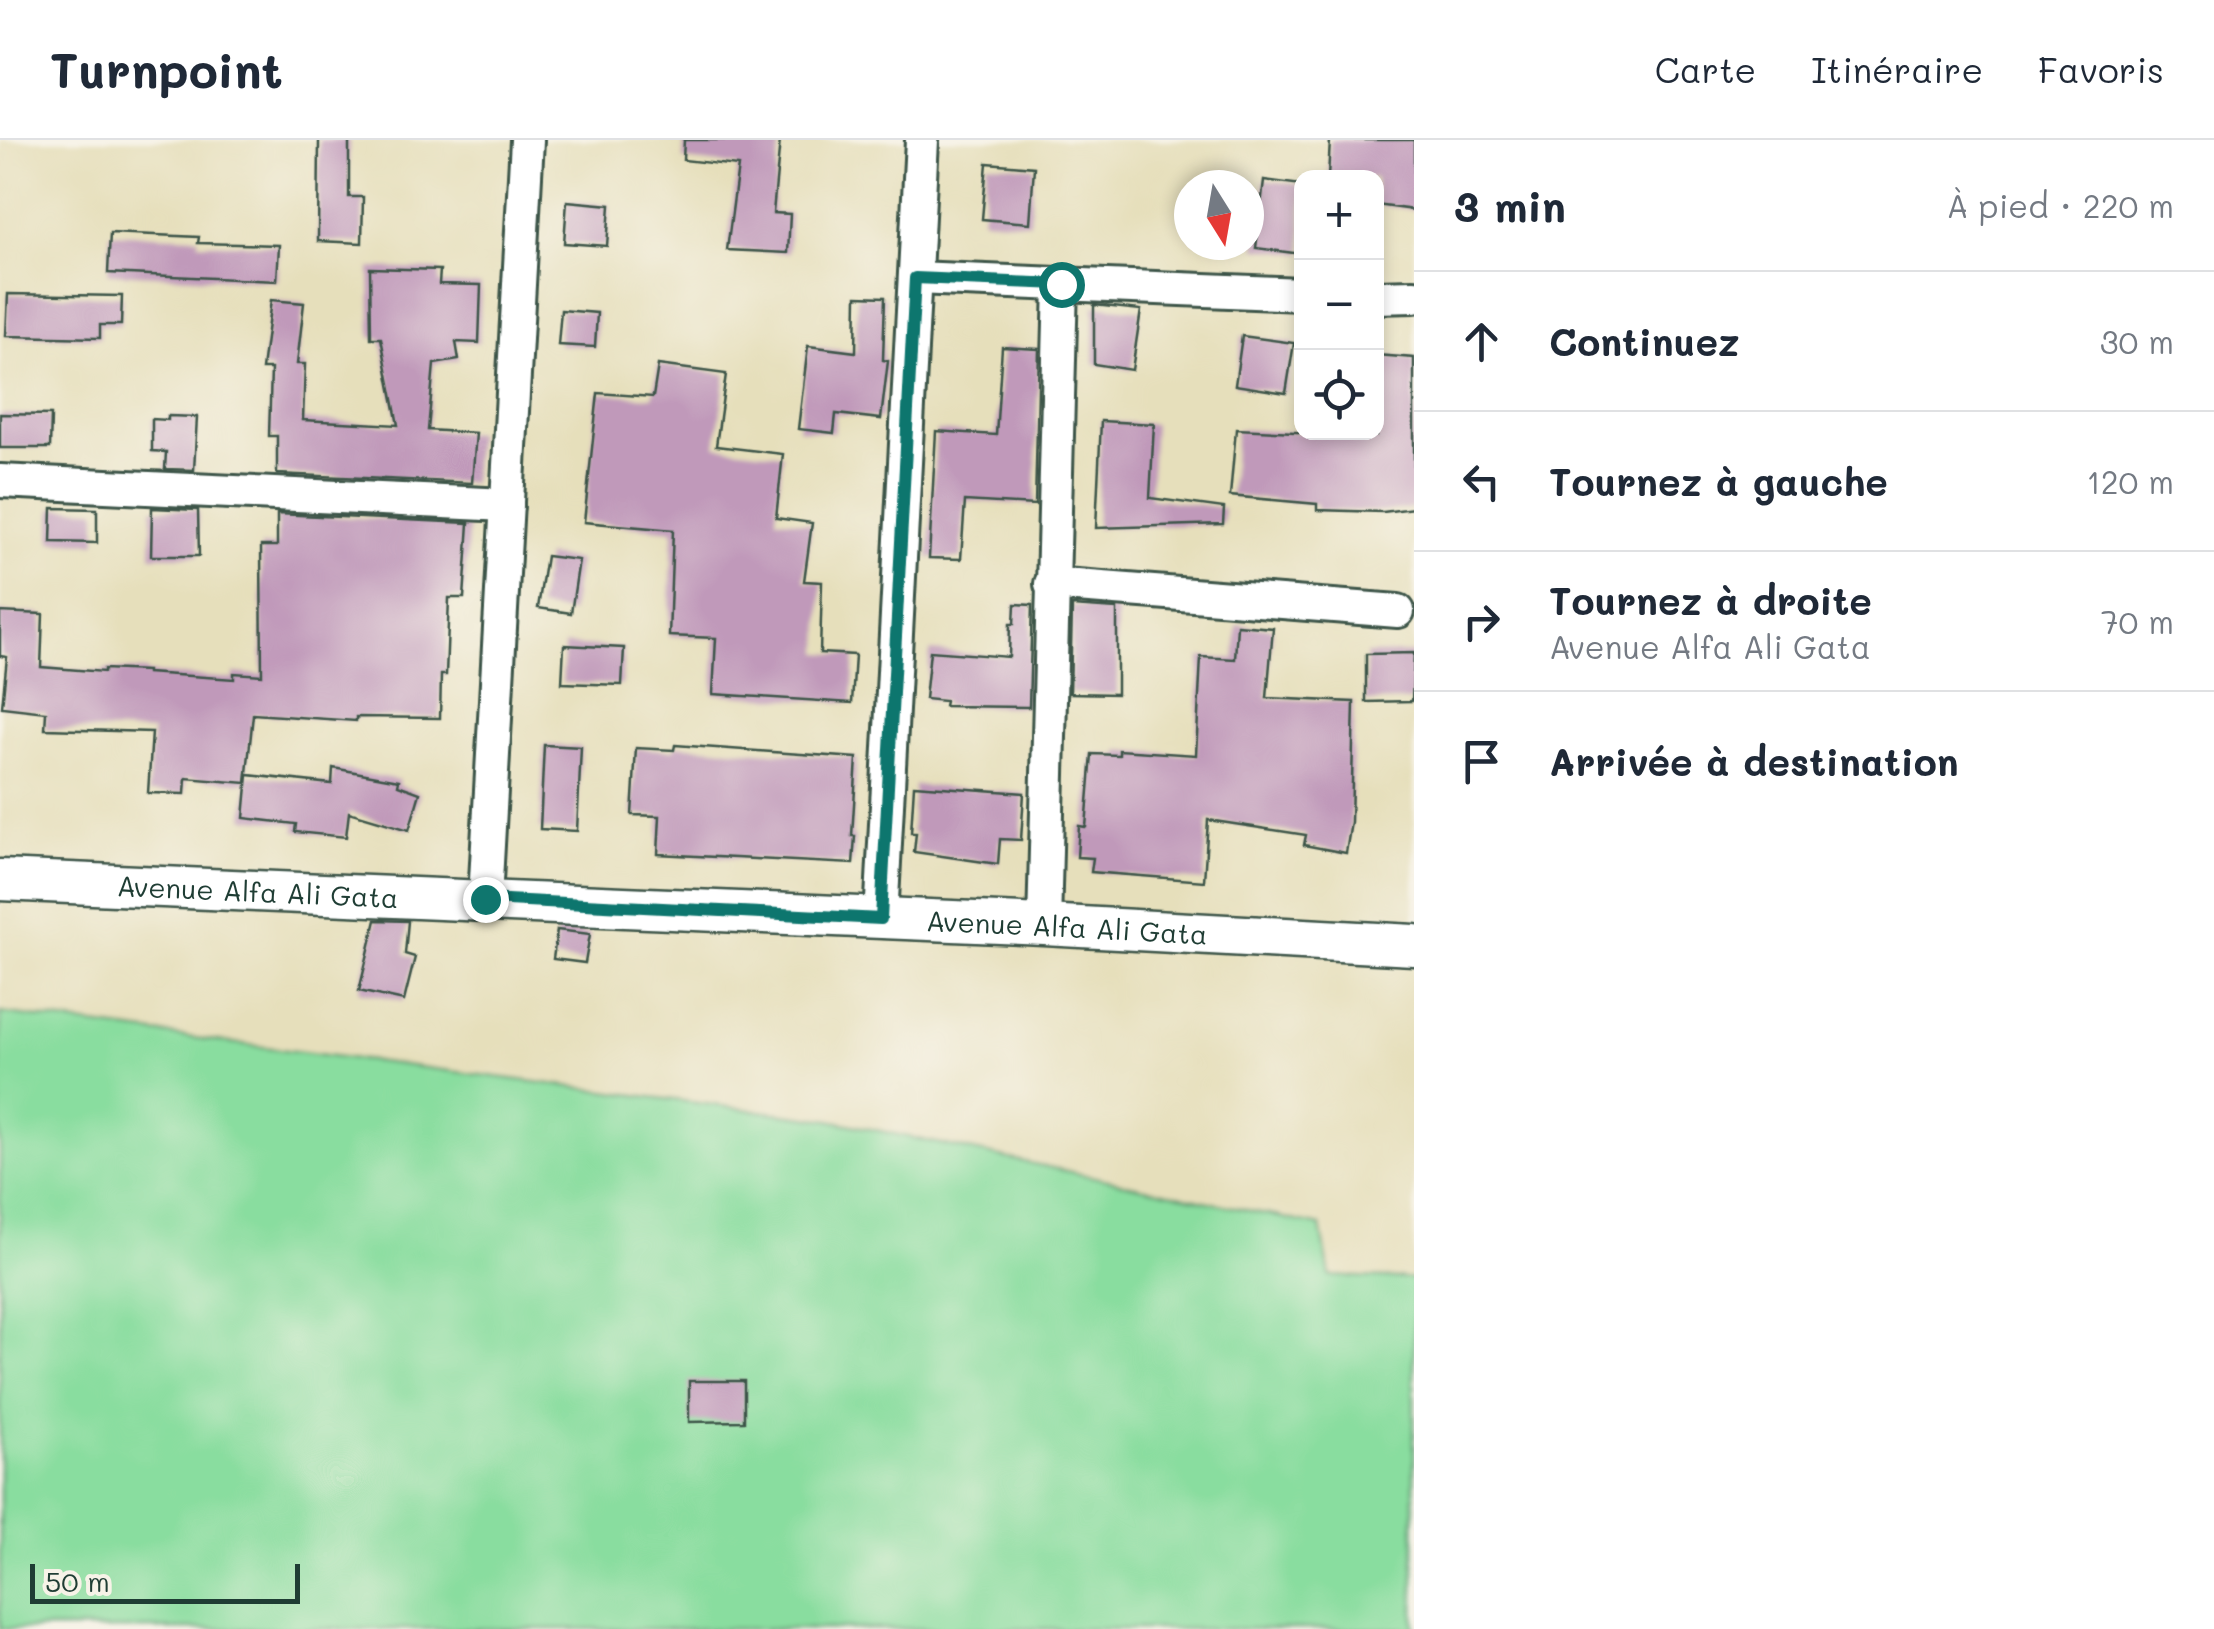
<!DOCTYPE html>
<html lang="fr">
<meta charset="utf-8">
<style>
body{margin:0;font-family:Mali,sans-serif;background:#f6f6f7;color:#1f2937}
.controls{position:absolute;right:30px;top:30px;display:grid;overflow:hidden;border-radius:20px;box-shadow:0 5px 15px #0003}
.controls button{width:90px;height:90px;display:grid;place-items:center;padding:0;border:0;border-bottom:2px solid #e0e1e3;background:#fff;color:#1f2937;font:50px sans-serif}
.compass{position:absolute;left:1174px;top:30px;width:90px;height:90px;border-radius:50%;background:#fff;box-shadow:0 5px 15px #0003;rotate:169deg}
.scale{position:absolute;left:30px;bottom:25px;width:270px;box-sizing:border-box;padding-left:10px;border:5px solid #1f3d34;border-top:0;font-size:28px;line-height:35px;white-space:nowrap;color:#1f3d34;-webkit-text-stroke:8px #f7f3e8;paint-order:stroke}
.stop{position:absolute;width:30px;height:30px;margin:-22px;border:8px solid #0f766e;border-radius:50%;background:#fff}
.stop.end{background:#0f766e;border-color:#fff;box-shadow:0 2px 10px #0008}
.list{margin:0;padding:0;list-style:none}
h2{display:flex;justify-content:space-between;align-items:center;height:130px;margin:0;padding:0 40px;font-size:42px}
h2 small{font-size:32px;font-weight:400;color:#747a83}
.list li{display:grid;grid-template-columns:65px 1fr auto;gap:30px;align-items:center;box-sizing:border-box;height:140px;padding:0 40px;border-top:2px solid #e0e1e3}
.list b{display:block;font-size:38px;white-space:nowrap}
.list p{margin:0;font-size:32px;white-space:nowrap;color:#747a83}
.list em{font-size:32px;font-style:normal;color:#747a83}
.icon{flex:none;width:55px;height:55px;fill:none;stroke:currentColor;stroke-width:2;stroke-linecap:round;stroke-linejoin:round}
.map{position:relative;flex:none;width:1414px;height:1489px;overflow:hidden}
header{display:flex;align-items:center;gap:60px;box-sizing:border-box;height:140px;padding:0 50px;background:#fff;border-bottom:2px solid #e0e1e3}
header strong{font-size:48px}
nav{display:flex;gap:55px;margin-inline-start:auto;font-size:35px}
main{display:flex}
aside{flex:1;background:#fff}
.map>svg:first-child{display:block}
.green{fill:#89dd9f;stroke:#548d6a;stroke-width:2.5}
.building{fill:#c099ba}
.lines{fill:none;stroke-linecap:round;stroke-linejoin:round}
.minor-casing{stroke:#3d5548;stroke-width:38}
.tertiary-casing{stroke:#3d5548;stroke-width:45}
.minor{stroke:#fff;stroke-width:32}
.tertiary{stroke:#fff;stroke-width:40}
.route{stroke:#0f766e;stroke-width:12}
.labels{text-anchor:middle;dominant-baseline:central;stroke-width:9;stroke-linejoin:round;paint-order:stroke}
.street-label{font-size:28px;fill:#1f3d34;stroke:#f7f3e8}
</style>
<header>
<strong>Turnpoint</strong>
<nav><a>Carte</a><a>Itinéraire</a><a>Favoris</a></nav>
</header>
<main>
<div class="map">
<svg width="1414" height="1489" viewBox="0 0 1414 1489">
<rect width="100%" height="100%" fill="#f7f3e8"/>
<filter id="ink" filterUnits="userSpaceOnUse"><feTurbulence type="fractalNoise" baseFrequency=".01" numOctaves="2"/><feDisplacementMap in="SourceGraphic" scale="20" xChannelSelector="R" yChannelSelector="G"/><feConvolveMatrix kernelMatrix="1 2 1 2 8 2 1 2 1" color-interpolation-filters="sRGB"/></filter>
<filter id="wash" filterUnits="userSpaceOnUse"><feTurbulence type="fractalNoise" baseFrequency=".0048" numOctaves="4" result="noise"/><feDisplacementMap in="SourceGraphic" scale="40" xChannelSelector="R" yChannelSelector="G"/><feGaussianBlur stdDeviation="2.25" result="paint"/><feColorMatrix in="noise" values="0 0 0 0 0 0 0 0 0 0 0 0 0 0 0 0 0 1.4 0 .05"/><feComposite in="paint" operator="in"/></filter>
<g filter="url(#wash)">
<rect width="100%" height="100%" fill="#e6dfbb"/>
<path class="green" d="M 0,873 L 830,980 L 1321,1086 L 1330,1136 L 1414,1139 L 1414,1489 L 0,1489 Z"/>
<g id="blocks">
<g class="building">
<path d="M 319,0 L 349,0 L 349,57 L 363,57 L 362,103 L 318,101 Z"/>
<path d="M 684,0 L 780,0 L 773,73 L 790,74 L 788,113 L 727,110 L 738,26 L 683,20 Z"/>
<path d="M 1330,0 L 1414,0 L 1414,70 L 1376,65 L 1376,38 L 1328,38 Z"/>
<path d="M 987,23 L 1034,27 L 1030,83 L 982,79 Z"/>
<path d="M 1264,40 L 1302,45 L 1302,114 L 1256,108 Z"/>
<path d="M 567,61 L 610,65 L 607,106 L 564,103 Z"/>
<path d="M 110,93 L 199,97 L 198,103 L 279,105 L 277,141 L 108,133 Z"/>
<path d="M 370,128 L 440,130 L 439,144 L 481,145 L 479,203 L 456,202 L 459,220 L 434,224 L 428,290 L 476,293 L 472,343 L 277,334 L 277,296 L 269,296 L 271,229 L 262,229 L 271,160 L 304,163 L 297,224 L 305,224 L 303,280 L 398,285 L 381,198 L 371,198 Z"/>
<path d="M 8,154 L 122,156 L 121,185 L 100,185 L 100,198 L 6,196 Z"/>
<path d="M 857,156 L 885,157 L 883,220 L 888,221 L 881,279 L 836,274 L 834,293 L 798,289 L 808,206 L 856,212 Z"/>
<path d="M 1094,165 L 1141,170 L 1132,230 L 1094,224 Z"/>
<path d="M 561,170 L 597,173 L 595,207 L 558,205 Z"/>
<path d="M 1242,196 L 1294,203 L 1286,253 L 1235,245 Z"/>
<path d="M 1002,207 L 1039,209 L 1035,365 L 965,361 L 961,419 L 929,418 L 936,291 L 996,295 Z"/>
<path d="M 1376,215 L 1414,218 L 1414,368 L 1383,372 L 1317,370 L 1317,364 L 1230,356 L 1236,289 L 1376,296 Z"/>
<path d="M 658,225 L 726,234 L 716,306 L 783,314 L 776,378 L 812,383 L 804,441 L 822,442 L 820,513 L 855,515 L 852,563 L 713,554 L 716,498 L 669,496 L 673,390 L 584,382 L 598,253 L 653,257 Z"/>
<path d="M 0,274 L 51,275 L 50,308 L 0,308 Z"/>
<path d="M 168,276 L 197,277 L 194,330 L 165,329 L 166,312 L 152,311 L 152,279 L 168,280 Z"/>
<path d="M 1101,281 L 1154,284 L 1150,358 L 1224,368 L 1223,384 L 1096,388 Z"/>
<path d="M 52,368 L 97,369 L 97,403 L 51,402 Z"/>
<path d="M 152,368 L 198,370 L 199,416 L 151,416 Z"/>
<path d="M 277,374 L 469,383 L 464,458 L 449,458 L 446,535 L 441,535 L 440,578 L 356,577 L 356,581 L 253,574 L 246,643 L 186,638 L 185,654 L 148,653 L 152,592 L 45,589 L 46,572 L 2,567 L 7,517 L 0,516 L 0,472 L 43,474 L 41,527 L 104,532 L 104,529 L 147,531 L 147,533 L 234,539 L 234,533 L 262,535 L 261,406 L 277,406 Z"/>
<path d="M 546,416 L 579,420 L 571,473 L 538,468 Z"/>
<path d="M 1015,464 L 1032,465 L 1029,567 L 944,566 L 945,561 L 925,559 L 930,511 L 1009,517 L 1010,484 L 1014,484 Z"/>
<path d="M 1072,466 L 1117,469 L 1117,554 L 1070,553 Z"/>
<path d="M 1237,485 L 1273,488 L 1267,558 L 1354,562 L 1351,682 L 1346,713 L 1304,705 L 1306,695 L 1208,680 L 1204,741 L 1091,732 L 1093,718 L 1077,717 L 1079,686 L 1086,687 L 1092,614 L 1119,615 L 1119,610 L 1196,615 L 1201,517 L 1235,519 Z"/>
<path d="M 564,505 L 624,508 L 622,545 L 562,543 Z"/>
<path d="M 1414,513 L 1412,561 L 1366,562 L 1366,514 Z"/>
<path d="M 544,605 L 581,607 L 577,691 L 540,689 Z"/>
<path d="M 675,605 L 857,618 L 852,696 L 855,696 L 853,724 L 658,714 L 660,676 L 632,675 L 636,608 L 674,610 Z"/>
<path d="M 333,628 L 399,640 L 398,645 L 420,653 L 409,690 L 349,672 L 346,697 L 295,692 L 296,684 L 244,678 L 248,635 L 332,644 Z"/>
<path d="M 914,645 L 1024,653 L 1021,700 L 1000,699 L 998,724 L 914,712 L 916,693 L 911,693 Z"/>
<path d="M 376,780 L 408,781 L 405,814 L 415,817 L 404,861 L 359,851 Z"/>
<path d="M 557,790 L 590,794 L 585,823 L 553,819 Z"/>
<path d="M 689,1241 L 744,1241 L 744,1281 L 689,1282 Z"/>
</g>
</g>
</g>
<g filter="url(#ink)">
<use href="#blocks" fill-opacity="0" stroke="#3d5548" stroke-width="2.5"/>
<g class="lines">
<g class="minor-casing">
<g id="minor">
<path d="M 915,138 L 1302,154"/>
<path d="M 1376,157 L 1414,156"/>
<path d="M 0,341 L 507,365"/>
<path d="M 1051,444 L 1398,471"/>
<path d="M 485,759 L 527,0"/>
<path d="M 881,779 L 922,0"/>
<path d="M 1044,785 L 1061,144"/>
</g>
</g>
<g class="tertiary-casing">
<g id="tertiary">
<path id="s1" d="M 0,740 L 1044,785 L 1414,805"/>
</g>
</g>
<use href="#minor" class="minor"/>
<use href="#tertiary" class="tertiary"/>
</g>
</g>
<g class="lines" filter="url(#ink)">
<path class="route" d="M 485,759 L 881,779 L 915,138 L 1061,144"/>
</g>
<g class="labels">
<g class="street-label">
<text stroke="none"><textPath href="#s1" startOffset="258">Avenue Alfa Ali Gata</textPath></text>
<text stroke="none"><textPath href="#s1" startOffset="1068">Avenue Alfa Ali Gata</textPath></text>
</g>
</g>
</svg>
<div class="controls">
<button>+</button>
<button>−</button>
<button><svg class="icon" aria-label="locate" viewBox="0 0 24 24"><circle cx="12" cy="12" r="6"/><path d="M12 2v4M12 18v4M2 12h4M18 12h4"/></svg></button>
</div>
<svg class="compass" viewBox="-18 -18 36 36"><path d="M0-13l5 13h-10z" fill="#e53935"/><path d="M0 13l5-13h-10z" fill="#747a83"/></svg>
<div class="scale">50 m</div>
<div class="stop" style="left:1061px;top:144px"></div>
<div class="stop end" style="left:485px;top:759px"></div>
</div>
<aside>
<h2>3 min<small>À pied · 220 m</small></h2>
<ul class="list">
<li><svg class="icon" aria-label="ahead" viewBox="0 0 24 24"><path d="M12 20V5M6 11l6-6 6 6"/></svg><div><b>Continuez</b></div><em>30 m</em></li>
<li><svg class="icon" aria-label="left" viewBox="0 0 24 24"><path d="M17 20v-9H6M10 6l-5 5 5 5"/></svg><div><b>Tournez à gauche</b></div><em>120 m</em></li>
<li><svg class="icon" aria-label="right" viewBox="0 0 24 24"><path d="M7 20v-9h11M14 6l5 5-5 5"/></svg><div><b>Tournez à droite</b><p>Avenue Alfa Ali Gata</p></div><em>70 m</em></li>
<li><svg class="icon" aria-label="arrive" viewBox="0 0 24 24"><path d="M6 21V4h12l-3 4 3 4H6"/></svg><div><b>Arrivée à destination</b></div></li>
</ul>
</aside>
</main>
